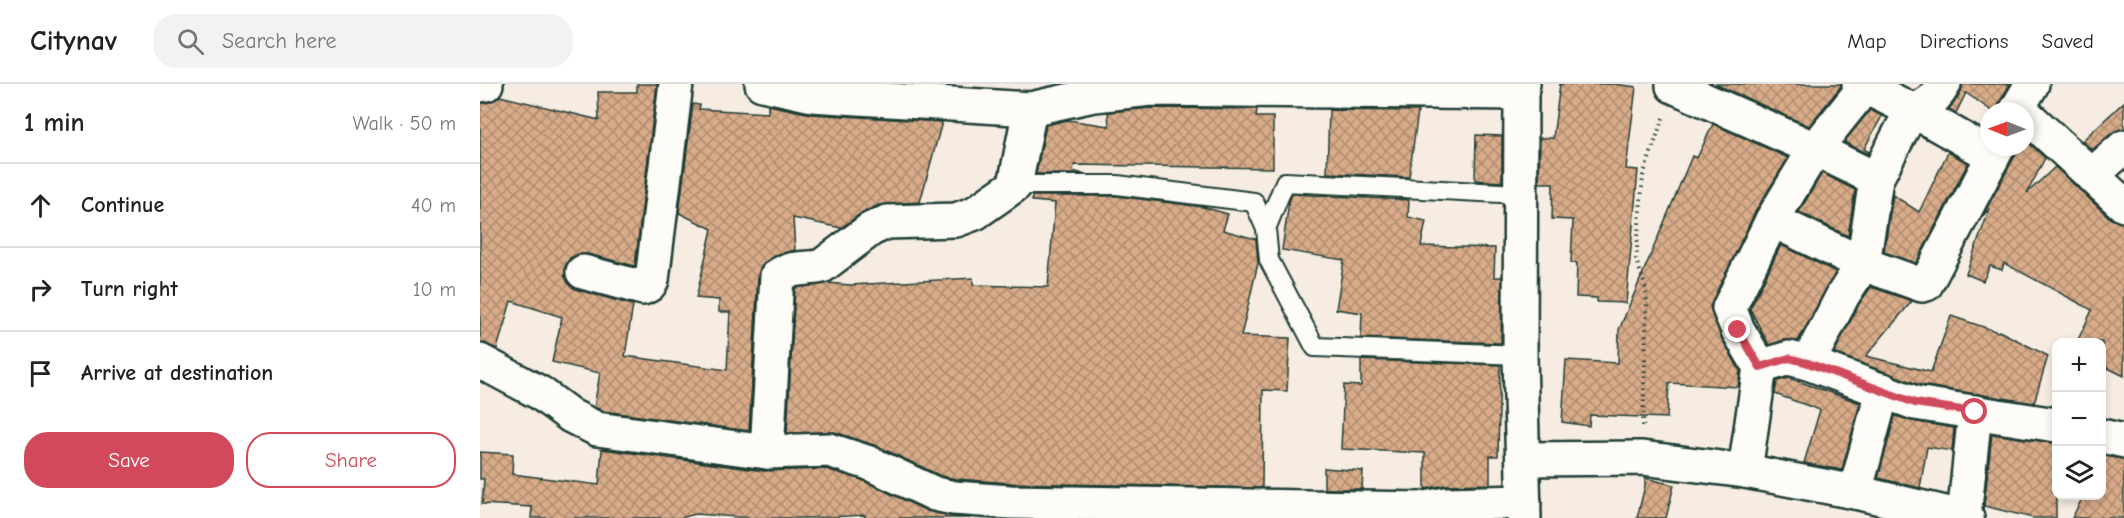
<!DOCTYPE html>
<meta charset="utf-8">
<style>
body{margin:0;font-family:"Comic Neue",sans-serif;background:#f2f2f2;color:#222}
.controls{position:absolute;right:18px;bottom:18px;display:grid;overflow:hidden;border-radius:12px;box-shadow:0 3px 9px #0003}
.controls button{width:54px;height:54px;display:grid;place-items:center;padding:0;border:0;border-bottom:2px solid #e0e0e0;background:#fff;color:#222;font:30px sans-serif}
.compass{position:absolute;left:1500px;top:18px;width:54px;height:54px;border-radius:50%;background:#fff;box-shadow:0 3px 9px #0003;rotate:271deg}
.stop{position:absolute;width:18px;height:18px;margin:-14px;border:4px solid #d1495b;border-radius:50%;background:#fff}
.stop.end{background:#d1495b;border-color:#fff;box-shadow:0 2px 6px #0008}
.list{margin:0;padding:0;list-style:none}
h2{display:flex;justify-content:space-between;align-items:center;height:78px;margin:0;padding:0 24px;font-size:26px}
h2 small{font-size:20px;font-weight:400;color:#767676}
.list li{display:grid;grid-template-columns:39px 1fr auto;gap:18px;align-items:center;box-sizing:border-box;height:84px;padding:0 24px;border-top:2px solid #e0e0e0}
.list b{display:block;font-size:22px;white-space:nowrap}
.list em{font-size:20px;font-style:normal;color:#767676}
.actions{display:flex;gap:12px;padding:18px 24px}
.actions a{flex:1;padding:14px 0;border:2px solid #d1495b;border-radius:24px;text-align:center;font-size:21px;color:#d1495b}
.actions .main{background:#d1495b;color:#fff}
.icon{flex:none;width:33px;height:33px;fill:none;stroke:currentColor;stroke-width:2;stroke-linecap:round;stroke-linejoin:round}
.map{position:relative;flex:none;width:1644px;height:434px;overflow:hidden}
header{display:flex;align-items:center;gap:36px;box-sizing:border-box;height:84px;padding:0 30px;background:#fff;border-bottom:2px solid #e0e0e0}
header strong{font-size:28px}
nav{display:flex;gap:33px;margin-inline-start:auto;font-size:21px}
.search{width:420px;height:54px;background:#f2f2f2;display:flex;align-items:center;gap:15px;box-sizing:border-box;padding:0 21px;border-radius:24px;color:#767676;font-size:22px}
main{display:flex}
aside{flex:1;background:#fff}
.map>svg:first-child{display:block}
.building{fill:url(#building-cross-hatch);stroke:#1f3d34;stroke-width:1.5}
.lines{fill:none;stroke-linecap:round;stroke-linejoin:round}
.lane-casing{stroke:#1f3d34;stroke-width:22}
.street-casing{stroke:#1f3d34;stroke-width:38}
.secondary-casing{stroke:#1f3d34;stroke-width:38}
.path{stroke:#1f3d34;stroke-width:4;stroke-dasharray:1.5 4.5;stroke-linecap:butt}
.lane{stroke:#fdfcf7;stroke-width:18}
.street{stroke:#fdfcf7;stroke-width:33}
.secondary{stroke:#fdfcf7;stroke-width:33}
.route{stroke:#d1495b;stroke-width:8}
</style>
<header>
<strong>Citynav</strong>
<div class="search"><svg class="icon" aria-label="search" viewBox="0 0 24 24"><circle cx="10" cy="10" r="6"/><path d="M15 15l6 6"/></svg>Search here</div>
<nav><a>Map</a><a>Directions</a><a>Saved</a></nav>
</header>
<main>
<aside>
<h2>1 min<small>Walk · 50 m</small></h2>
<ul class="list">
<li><svg class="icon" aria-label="ahead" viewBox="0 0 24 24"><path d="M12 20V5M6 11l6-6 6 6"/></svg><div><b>Continue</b></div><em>40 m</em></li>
<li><svg class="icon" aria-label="right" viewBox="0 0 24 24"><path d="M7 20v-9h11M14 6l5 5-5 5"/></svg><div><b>Turn right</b></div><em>10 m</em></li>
<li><svg class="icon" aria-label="arrive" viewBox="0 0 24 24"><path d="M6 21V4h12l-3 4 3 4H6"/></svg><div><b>Arrive at destination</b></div></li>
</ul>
<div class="actions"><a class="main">Save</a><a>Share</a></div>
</aside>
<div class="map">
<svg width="1644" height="434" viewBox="0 0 1644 434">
<defs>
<pattern id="building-cross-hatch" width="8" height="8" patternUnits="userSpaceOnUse" patternTransform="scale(1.5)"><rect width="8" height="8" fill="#d8ab89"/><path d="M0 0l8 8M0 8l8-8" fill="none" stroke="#af8c71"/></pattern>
</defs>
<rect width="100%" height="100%" fill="#f6ece1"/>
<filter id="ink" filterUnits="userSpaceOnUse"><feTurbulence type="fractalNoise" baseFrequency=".0167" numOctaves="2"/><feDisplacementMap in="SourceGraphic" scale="12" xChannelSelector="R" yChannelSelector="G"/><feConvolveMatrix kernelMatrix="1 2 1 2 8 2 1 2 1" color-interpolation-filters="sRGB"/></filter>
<g filter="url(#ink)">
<g class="building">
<path d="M 157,0 L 177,0 L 155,182 L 108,170 L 99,170 L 90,174 L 85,183 L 85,193 L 90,202 L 98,206 L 153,221 L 145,272 L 247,286 L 250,228 L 239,228 L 239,216 L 216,214 L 232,145 L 199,129 L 213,20 L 220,21 L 219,25 L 288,29 L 288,21 L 331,30 L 462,38 L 440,118 L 399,121 L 380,130 L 361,144 L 313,134 L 315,166 L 295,171 L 281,182 L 278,191 L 269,347 L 123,327 L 114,323 L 120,289 L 72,278 L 82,233 L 31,217 L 17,265 L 0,258 L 0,19 L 10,18 L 20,12 L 119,36 L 118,8 L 157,8 Z"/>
<path d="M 1080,0 L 1134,0 L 1156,3 L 1146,85 L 1158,86 L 1146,219 L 1117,218 L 1117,214 L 1096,213 L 1097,179 L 1091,179 L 1093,136 L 1072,135 L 1073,99 L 1059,99 L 1060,54 L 1073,54 Z"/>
<path d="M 1235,0 L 1360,0 L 1361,2 L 1329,42 Z"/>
<path d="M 1483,0 L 1530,0 L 1520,17 L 1517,27 L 1512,27 L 1486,9 L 1476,29 L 1469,25 L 1480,10 Z"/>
<path d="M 1644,18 L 1644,45 L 1632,49 L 1612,66 L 1602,57 Z"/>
<path d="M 672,24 L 777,25 L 776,33 L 793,33 L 793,84 L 594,81 L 593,87 L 603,90 L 556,90 L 566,41 L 588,36 L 629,42 L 628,28 Z"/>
<path d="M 849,26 L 938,27 L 929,93 L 847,89 Z"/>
<path d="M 1390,26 L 1402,32 L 1384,65 L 1389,68 L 1388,70 L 1364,58 Z"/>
<path d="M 1233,40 L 1308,74 L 1275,128 L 1230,223 L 1241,253 L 1260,287 L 1258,303 L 1189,299 L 1187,334 L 1110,331 L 1109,342 L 1082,338 L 1086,276 L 1138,279 L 1139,246 L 1212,72 L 1217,74 Z"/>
<path d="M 996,51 L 1022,52 L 1022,98 L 995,96 Z"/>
<path d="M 1545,55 L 1565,74 L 1547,109 L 1575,83 L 1631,135 L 1644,139 L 1644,292 L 1622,281 L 1622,258 L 1597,258 L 1612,226 L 1524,179 L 1522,186 L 1510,182 L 1503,197 L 1486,190 L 1510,124 L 1502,133 L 1535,72 L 1537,63 L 1545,63 Z"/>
<path d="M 1468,68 L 1488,79 L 1436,179 L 1404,168 L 1413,111 L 1439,128 Z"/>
<path d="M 1342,89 L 1375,106 L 1368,152 L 1319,128 Z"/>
<path d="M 812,110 L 929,116 L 928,133 L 946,137 L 941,162 L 1015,164 L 1014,193 L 1022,193 L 1021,259 L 881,254 L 882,229 L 856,225 L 864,176 L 802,166 L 809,118 Z"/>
<path d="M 552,112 L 636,112 L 723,123 L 748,130 L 743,146 L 776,155 L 778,179 L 761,252 L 810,254 L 807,307 L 783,306 L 782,404 L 531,399 L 477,395 L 461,392 L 397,362 L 355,348 L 307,349 L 315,204 L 348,199 L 370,201 L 493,194 L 493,201 L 568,203 L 575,119 L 552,117 Z"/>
<path d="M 1301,161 L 1356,188 L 1318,257 L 1304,256 L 1289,261 L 1270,225 Z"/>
<path d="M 1391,203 L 1432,217 L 1386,272 L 1451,288 L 1471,232 L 1518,248 L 1519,247 L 1568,272 L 1554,319 L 1440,301 L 1354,269 L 1379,220 Z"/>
<path d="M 881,276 L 1020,281 L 1018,372 L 1010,372 L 1010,400 L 965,401 L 945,405 L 945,369 L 861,365 L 864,301 L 881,302 Z"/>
<path d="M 1309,294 L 1380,319 L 1362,386 L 1324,379 L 1340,326 L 1295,310 L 1297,297 Z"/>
<path d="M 1415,332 L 1432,337 L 1474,344 L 1472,367 L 1447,363 L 1440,404 L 1398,394 Z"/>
<path d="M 1512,350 L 1576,359 L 1576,434 L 1553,434 L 1504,422 Z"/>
<path d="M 122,365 L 284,387 L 346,385 L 382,396 L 447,427 L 470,432 L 491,434 L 384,434 L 385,431 L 332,434 L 271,434 L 216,430 L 200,434 L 51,434 L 52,423 L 2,420 L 4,395 L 0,395 L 0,368 L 33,370 L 32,390 L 119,401 Z"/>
<path d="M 1625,372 L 1644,375 L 1644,434 L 1592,434 L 1604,411 L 1622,411 L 1622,379 Z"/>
<path d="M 844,384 L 883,387 L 882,405 L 844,405 Z"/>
<path d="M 1165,394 L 1194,401 L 1186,434 L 1157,434 L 1165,402 Z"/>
</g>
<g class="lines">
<g class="lane-casing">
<g id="lane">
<path d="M 535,101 L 637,101 L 774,118 L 786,145 L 805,98 L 1040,110"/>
<path d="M 786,145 L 789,176 L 835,263 L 1040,271"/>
</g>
</g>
<g class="street-casing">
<g id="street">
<path d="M 282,0 L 332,11 L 550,25 L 614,11 L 671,5 L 1041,9"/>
<path d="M 1194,0 L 1193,2 L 1335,65 L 1396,95"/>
<path d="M 1379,0 L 1432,26 L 1513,72"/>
<path d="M 0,1 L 6,0"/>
<path d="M 1536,27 L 1552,0"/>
<path d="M 1545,30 L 1644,121"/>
<path d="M 1612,91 L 1644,63"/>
<path d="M 1292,136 L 1383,180 L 1442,201 L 1446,200 L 1518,63"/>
<path d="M 103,188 L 163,204 L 169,201 L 172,196 L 196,0"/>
<path d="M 0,277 L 60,309 L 91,332 L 117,345 L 287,368 L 349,366 L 389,379 L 455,410 L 474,414 L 530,418 L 942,425 L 942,434"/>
<path d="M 1328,279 L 1435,319 L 1576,341"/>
<path d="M 1280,283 L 1309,274 L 1328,279 L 1363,211 L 1383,180 L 1396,95 L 1432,26 C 1448,22 1456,14 1464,0"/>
<path d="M 1622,352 L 1644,357"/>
<path d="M 287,368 L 297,192 C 309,182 328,186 342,182 L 391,145 L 407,138 L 476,136 L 495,129 L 535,101 L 550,25"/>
<path d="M 1044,375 L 1162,374 L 1265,387 L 1375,408 L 1487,434"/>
<path d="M 1265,387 L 1280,283 L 1258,246 L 1249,224 L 1292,136 L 1335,65 L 1387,0"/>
<path d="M 1375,408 L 1403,306"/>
<path d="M 942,425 L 966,420 L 1044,418"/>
<path d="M 1484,433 L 1495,328"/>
</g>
</g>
<g class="secondary-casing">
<path id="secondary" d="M 1043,0 L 1041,9 L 1040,271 L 1044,434"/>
</g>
<path class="path" d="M 1163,342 L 1167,217 L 1165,201 L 1156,176 L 1163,92 L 1183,34"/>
<use href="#lane" class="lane"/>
<use href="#street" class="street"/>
<use href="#secondary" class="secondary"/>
</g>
</g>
<g class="lines" filter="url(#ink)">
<path class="route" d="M 1258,246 L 1280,283 L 1309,274 L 1328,279 L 1435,319 L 1495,328"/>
</g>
</svg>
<div class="controls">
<button>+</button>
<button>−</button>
<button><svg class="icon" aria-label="layers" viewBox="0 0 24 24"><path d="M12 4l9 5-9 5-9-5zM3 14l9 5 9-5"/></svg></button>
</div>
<svg class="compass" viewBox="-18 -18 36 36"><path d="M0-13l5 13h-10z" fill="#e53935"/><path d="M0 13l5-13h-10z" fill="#767676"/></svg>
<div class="stop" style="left:1495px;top:328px"></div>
<div class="stop end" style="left:1258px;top:246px"></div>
</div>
</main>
